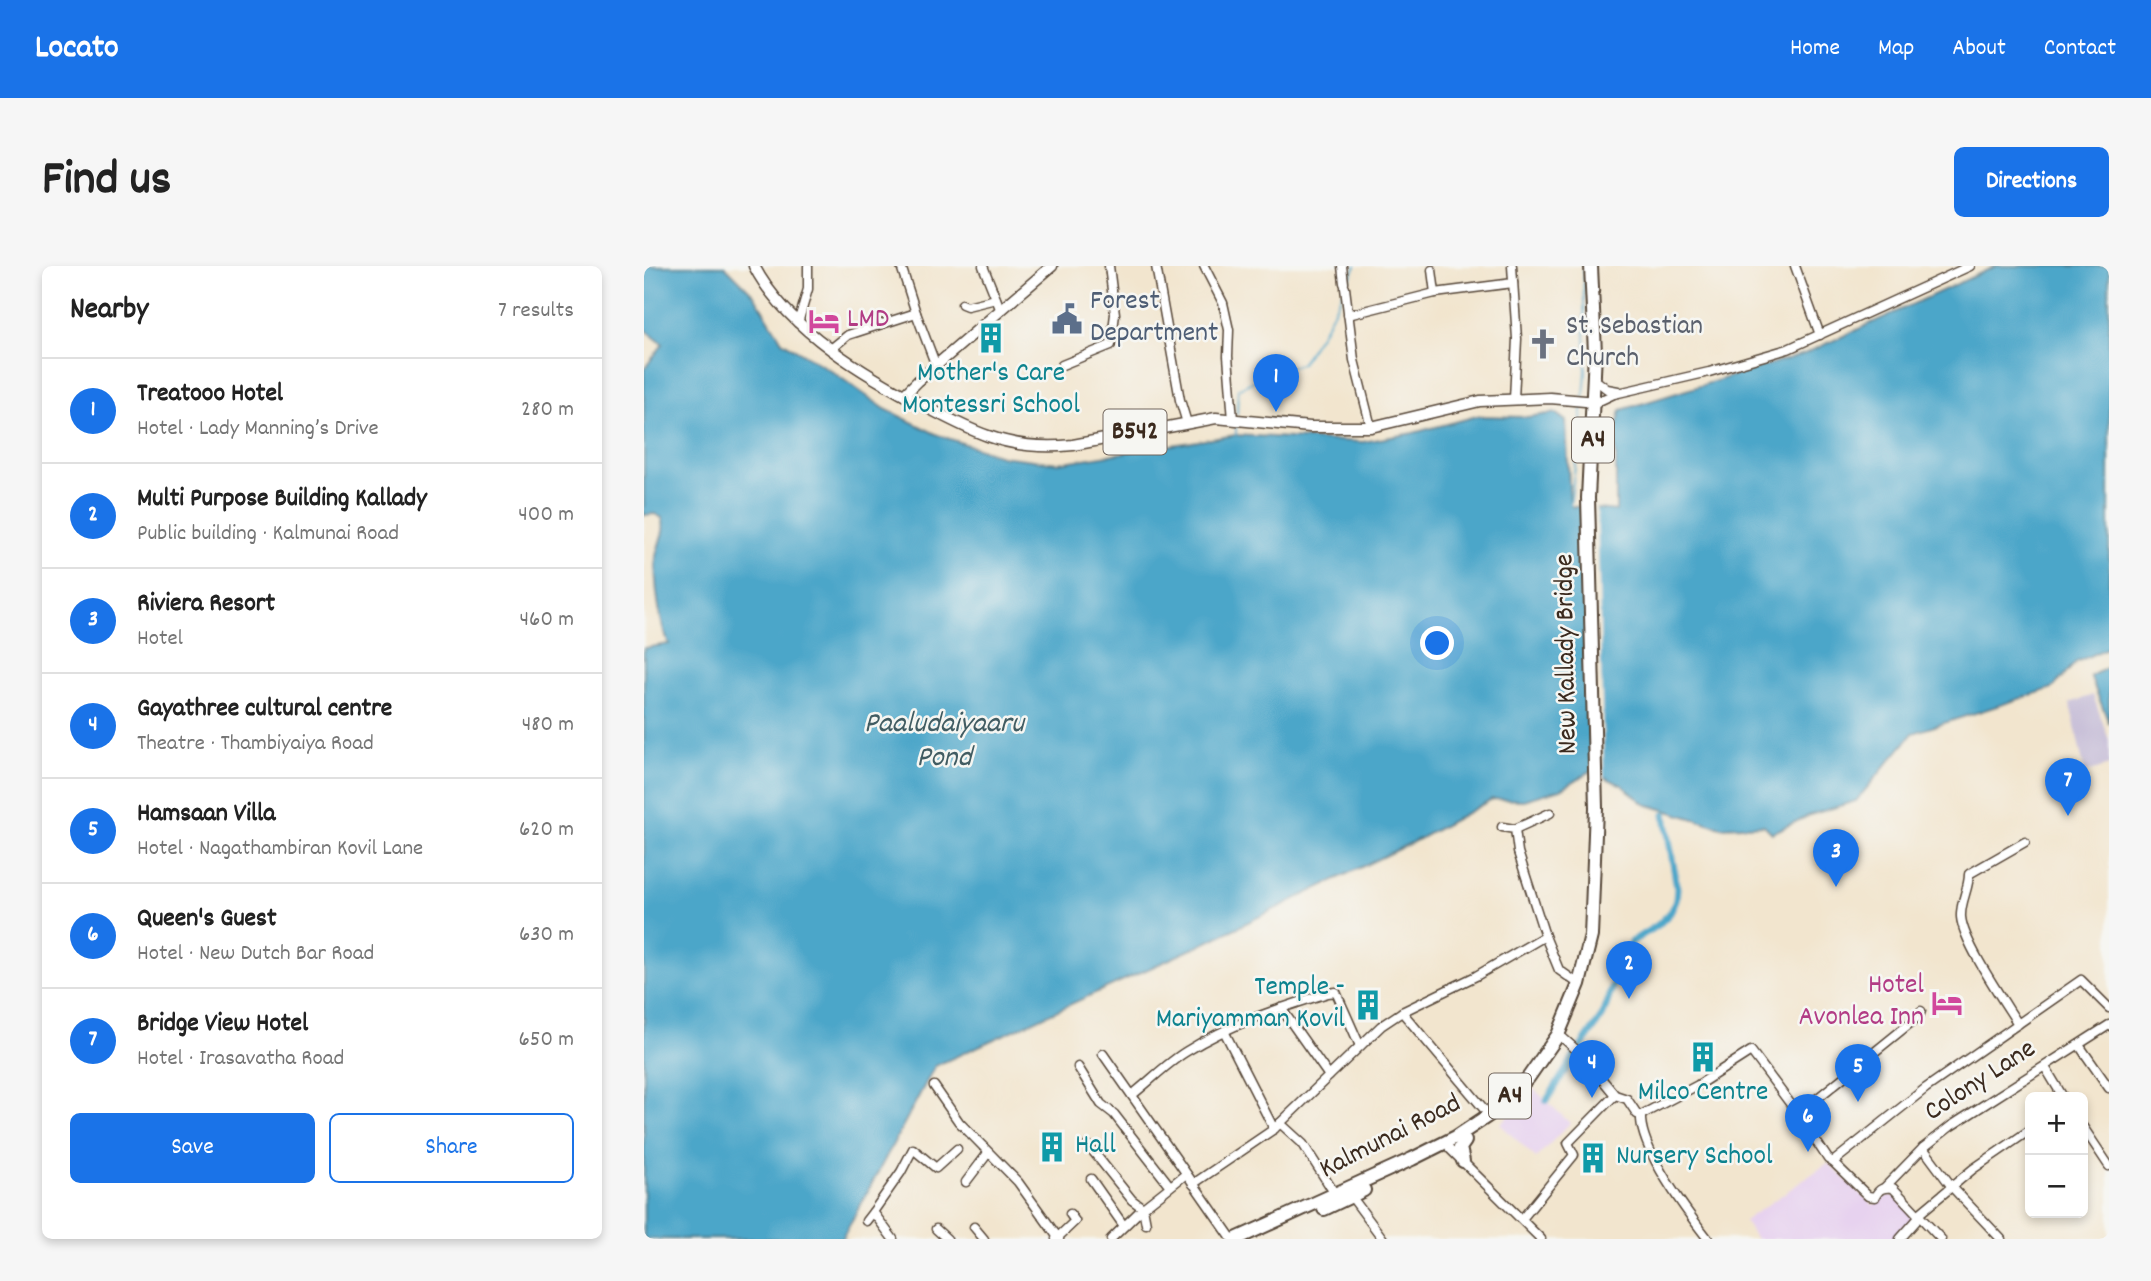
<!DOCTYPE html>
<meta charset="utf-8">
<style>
body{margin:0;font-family:Dekko,sans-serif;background:#f6f6f6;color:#222}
.controls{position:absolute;right:21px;bottom:21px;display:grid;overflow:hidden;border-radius:10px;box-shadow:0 4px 10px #0003}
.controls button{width:63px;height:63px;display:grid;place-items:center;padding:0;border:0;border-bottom:2px solid #e0e0e0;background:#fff;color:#222;font:35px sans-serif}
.you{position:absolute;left:794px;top:378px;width:24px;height:24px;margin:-18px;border:5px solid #fff;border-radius:50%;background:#1a73e8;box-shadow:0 0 0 10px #1a73e833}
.badge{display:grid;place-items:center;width:46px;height:46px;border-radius:50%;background:#1a73e8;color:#fff;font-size:23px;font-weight:700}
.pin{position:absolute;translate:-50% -58px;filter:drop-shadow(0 2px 4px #0008)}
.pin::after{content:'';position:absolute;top:37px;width:24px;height:21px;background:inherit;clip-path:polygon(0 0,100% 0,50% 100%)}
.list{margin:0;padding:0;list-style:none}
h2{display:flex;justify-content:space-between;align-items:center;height:91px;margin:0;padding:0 28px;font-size:30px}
h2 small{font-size:23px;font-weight:400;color:#767676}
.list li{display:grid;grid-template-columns:46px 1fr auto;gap:21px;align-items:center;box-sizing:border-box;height:105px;padding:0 28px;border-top:2px solid #e0e0e0}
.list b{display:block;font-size:26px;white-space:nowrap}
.list p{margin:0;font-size:23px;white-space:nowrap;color:#767676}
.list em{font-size:23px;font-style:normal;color:#767676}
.actions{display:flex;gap:14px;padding:21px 28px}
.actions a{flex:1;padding:16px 0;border:2px solid #1a73e8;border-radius:10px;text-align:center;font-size:24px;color:#1a73e8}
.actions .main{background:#1a73e8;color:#fff}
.map{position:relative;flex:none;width:1465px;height:973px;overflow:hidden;border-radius:10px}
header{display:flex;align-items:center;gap:42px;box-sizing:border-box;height:98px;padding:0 35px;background:#1a73e8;color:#fff}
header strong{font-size:33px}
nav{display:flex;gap:38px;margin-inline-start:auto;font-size:24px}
.intro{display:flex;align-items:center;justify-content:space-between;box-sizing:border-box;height:168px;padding:0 42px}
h1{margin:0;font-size:49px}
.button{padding:18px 32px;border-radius:10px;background:#1a73e8;color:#fff;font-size:24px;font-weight:700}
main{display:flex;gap:42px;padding:0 42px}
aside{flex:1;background:#fff;border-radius:10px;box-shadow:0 4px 10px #0003}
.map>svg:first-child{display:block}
.built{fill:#e7d2ef}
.industrial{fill:#c8bfd8}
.water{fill:#4ba6c9;stroke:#436874;stroke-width:2}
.pier{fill:#f2e5ce}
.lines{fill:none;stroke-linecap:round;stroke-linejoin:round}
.stream{stroke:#4ba6c9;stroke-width:2}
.canal{stroke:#4ba6c9;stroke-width:7}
.minor-casing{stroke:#564638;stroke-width:11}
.major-casing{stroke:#564638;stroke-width:13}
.highway-casing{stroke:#564638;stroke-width:16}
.minor{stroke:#fff;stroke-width:8}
.major{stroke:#fff;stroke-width:10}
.highway{stroke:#fff;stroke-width:12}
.labels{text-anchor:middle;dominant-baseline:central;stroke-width:5;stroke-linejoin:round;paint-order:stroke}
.shield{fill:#f6f6f2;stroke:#73675e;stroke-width:2}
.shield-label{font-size:26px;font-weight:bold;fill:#3b2a1e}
.service-label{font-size:28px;fill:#4e5e75;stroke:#f6f6f2;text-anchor:start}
.hotel-label{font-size:28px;fill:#b23c85;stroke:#f6f6f2;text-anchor:start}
.worship-label{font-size:28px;fill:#5b616d;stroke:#f6f6f2;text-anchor:start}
.culture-label{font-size:28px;fill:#0d838f;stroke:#f6f6f2}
.street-label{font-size:28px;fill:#3b2a1e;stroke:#f6f6f2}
.water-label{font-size:30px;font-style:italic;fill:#415c62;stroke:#f6f6f2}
</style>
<header>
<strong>Locato</strong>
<nav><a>Home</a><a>Map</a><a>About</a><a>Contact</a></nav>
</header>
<div class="intro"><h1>Find us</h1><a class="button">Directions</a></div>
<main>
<aside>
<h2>Nearby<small>7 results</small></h2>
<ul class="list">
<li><span class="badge">1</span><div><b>Treatooo Hotel</b><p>Hotel · Lady Manning’s Drive</p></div><em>280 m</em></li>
<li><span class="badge">2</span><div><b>Multi Purpose Building Kallady</b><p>Public building · Kalmunai Road</p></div><em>400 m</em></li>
<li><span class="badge">3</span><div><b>Riviera Resort</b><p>Hotel</p></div><em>460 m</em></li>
<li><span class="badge">4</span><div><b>Gayathree cultural centre</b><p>Theatre · Thambiyaiya Road</p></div><em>480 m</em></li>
<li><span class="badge">5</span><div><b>Hamsaan Villa</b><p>Hotel · Nagathambiran Kovil Lane</p></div><em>620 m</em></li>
<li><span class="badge">6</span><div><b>Queen's Guest</b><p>Hotel · New Dutch Bar Road</p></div><em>630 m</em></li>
<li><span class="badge">7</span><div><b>Bridge View Hotel</b><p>Hotel · Irasavatha Road</p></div><em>650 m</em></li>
</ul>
<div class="actions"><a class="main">Save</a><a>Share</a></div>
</aside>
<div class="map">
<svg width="1465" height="973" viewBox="0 0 1465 973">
<rect width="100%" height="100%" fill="#f6f6f2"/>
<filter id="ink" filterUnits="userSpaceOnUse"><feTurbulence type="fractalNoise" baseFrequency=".0143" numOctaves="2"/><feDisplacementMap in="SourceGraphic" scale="14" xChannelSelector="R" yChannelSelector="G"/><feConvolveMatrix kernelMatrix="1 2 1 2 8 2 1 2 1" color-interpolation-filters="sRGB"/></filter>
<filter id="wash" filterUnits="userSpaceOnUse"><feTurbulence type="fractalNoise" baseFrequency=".00686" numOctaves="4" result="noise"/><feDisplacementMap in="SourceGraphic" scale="28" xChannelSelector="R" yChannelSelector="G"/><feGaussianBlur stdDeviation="1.57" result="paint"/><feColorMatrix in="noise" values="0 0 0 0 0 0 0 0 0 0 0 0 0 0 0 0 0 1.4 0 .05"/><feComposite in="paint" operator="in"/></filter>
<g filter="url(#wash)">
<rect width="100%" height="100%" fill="#f2e5ce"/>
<g class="built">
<path d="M 890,823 L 926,857 L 892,892 L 856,858 Z"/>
<path d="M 1184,897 L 1229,939 L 1244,929 L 1253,931 L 1272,951 L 1251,973 L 1112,973 L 1100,955 Z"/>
</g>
<path class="industrial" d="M 1449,429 L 1465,474 L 1465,499 L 1441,507 L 1426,437 Z"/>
<g class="water">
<path d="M 0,0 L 81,0 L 110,29 L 138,75 L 186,104 L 241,143 L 294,169 L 357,190 L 414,197 L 592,169 L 719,176 L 769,167 L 833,150 L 883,151 L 911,147 L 922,155 L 926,240 L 972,245 L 972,164 L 977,144 L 1160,88 L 1352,0 L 1465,0 L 1465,381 L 1432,396 L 1409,422 L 1269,467 L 1212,535 L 1166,549 L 1128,567 L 1120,559 L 1077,561 L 1001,538 L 978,519 L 947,505 L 917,523 L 880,534 L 848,533 L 777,572 L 561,677 L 291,800 L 198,973 L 0,973 L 0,382 L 25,378 C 15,358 10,313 12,290 C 14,278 23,264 18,252 L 11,248 L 0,249 L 0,103 L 19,78 L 0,63 Z"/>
<path d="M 1465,401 L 1465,457 L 1446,410 Z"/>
</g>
<path class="pier" d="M 941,238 L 953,240 L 960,513 L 948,509 Z"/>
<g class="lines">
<g class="stream">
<path d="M 939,0 L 942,106 L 940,132"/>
<path d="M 703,18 L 712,0"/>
<path d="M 593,148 L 594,123 L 625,107 L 657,98 L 683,58 L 699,26"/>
<path d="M 592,169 L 592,159"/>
<path d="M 926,240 L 939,137"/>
</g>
<g class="canal">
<path d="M 937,781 L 959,749 L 968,722 L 987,676 L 1014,659 L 1026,647 L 1032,634 L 1033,622 L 1021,549"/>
<path d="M 903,834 L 932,788"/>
</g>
</g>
</g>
<g filter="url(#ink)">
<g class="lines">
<g class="minor-casing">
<g id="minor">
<path d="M 257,0 L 272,47 L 292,100"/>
<path d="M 339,0 L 357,45"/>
<path d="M 512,0 L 536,134 L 543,157"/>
<path d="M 560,0 L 579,37 L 585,64 L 584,90 L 589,154"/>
<path d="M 698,0 L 700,17"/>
<path d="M 868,0 L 873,73 L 870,133"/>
<path d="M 1151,0 L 1176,69"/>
<path d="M 788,4 L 791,27"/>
<path d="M 701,22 L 710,94 L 727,161"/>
<path d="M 318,38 L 323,40 L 352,33"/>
<path d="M 704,49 L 791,27 L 869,17"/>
<path d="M 154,57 L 164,23 L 164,0"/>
<path d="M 188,82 L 204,69 L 272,47"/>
<path d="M 418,99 L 467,79 L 471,48 L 465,0"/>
<path d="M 954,116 L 963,123 L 974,125"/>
<path d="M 953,136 L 970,128 L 1065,106 L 1144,83 L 1326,0"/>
<path d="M 858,561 L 871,563 L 874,586 L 901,670"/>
<path d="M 871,563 L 906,547"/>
<path d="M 637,742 L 685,810"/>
<path d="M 758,746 L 845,849"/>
<path d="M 1374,758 C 1359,734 1319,676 1317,651 C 1316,636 1325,623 1325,608 L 1381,576"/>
<path d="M 580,765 L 630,863"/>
<path d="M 919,772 L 938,789 L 971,829 L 983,833 L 993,848 L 997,849 L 1054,819 L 1107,785 L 1154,848 L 1184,893 L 1189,896 L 1282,822 L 1437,714 L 1465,742"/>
<path d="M 1435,779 L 1465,822"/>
<path d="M 459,788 L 588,973"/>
<path d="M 434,801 L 457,838 L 470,848 L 526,920"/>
<path d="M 1401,801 L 1419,831"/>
<path d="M 290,820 L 315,856 L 374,916 L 415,973"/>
<path d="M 488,829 C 506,815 523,797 543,785 C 586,758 636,742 684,727 L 692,726 L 716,780"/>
<path d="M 1154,848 L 1275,750 L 1277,745"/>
<path d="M 997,849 C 995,883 1043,946 1064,973"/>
<path d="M 636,857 L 659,878 L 691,928"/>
<path d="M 1439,861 L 1465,900"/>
<path d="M 444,879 L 488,934 L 499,942 L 502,958"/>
<path d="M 1279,882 L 1308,921 L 1357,973"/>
<path d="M 806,883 L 897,973"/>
<path d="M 1189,896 L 1224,930 L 1231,931 C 1235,922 1240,921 1249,922 L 1297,973"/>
<path d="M 447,913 L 480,960"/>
<path d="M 322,916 L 344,887"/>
<path d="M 549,918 L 630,863 L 737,760 L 758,746 L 832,710 L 901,670 L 915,704 L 935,718"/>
<path d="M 1241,921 L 1279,882 L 1307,860 L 1465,759"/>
<path d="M 707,930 L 739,973"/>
<path d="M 229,946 L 257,906 L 269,883 L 292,902 L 313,883"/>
<path d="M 878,953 L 930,889 L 924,877 L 971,829"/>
<path d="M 222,955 L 229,946 L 249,973"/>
<path d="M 330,961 L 340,973"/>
<path d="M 292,963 L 303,973"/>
<path d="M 412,973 L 431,955 L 426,948"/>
<path d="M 467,973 L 499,942 L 542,908"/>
<path d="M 1256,973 L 1272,955 L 1275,948 L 1329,903 L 1386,864"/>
</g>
</g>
<g class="major-casing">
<g id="major">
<path d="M 110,0 C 143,64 224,111 286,143 C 305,153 324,163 344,170 C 372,180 400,182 429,179 L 572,152 L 666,161 L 727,161 L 836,135 L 906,132 L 953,136"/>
<path d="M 260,129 L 274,115 L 408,0"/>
</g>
</g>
<g class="highway-casing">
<g id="highway">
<path d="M 819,895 L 816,882 L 821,875"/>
<path d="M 680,943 L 720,924"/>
<path d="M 592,973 L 768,893 L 812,871 L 845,849 L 884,812 L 914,769 L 935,718 L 947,670 L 952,542 L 944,232 L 951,87 L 947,0"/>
</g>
</g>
<use href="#minor" class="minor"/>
<use href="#major" class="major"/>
<use href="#highway" class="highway"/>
</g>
</g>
<defs>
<g id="civic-bare" transform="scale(2.415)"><path d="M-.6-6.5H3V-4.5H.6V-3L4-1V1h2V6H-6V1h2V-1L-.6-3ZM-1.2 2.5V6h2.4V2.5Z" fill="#5c6f8a" stroke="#f6f6f2" stroke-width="2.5" paint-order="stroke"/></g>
<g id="hotel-bare" transform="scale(2.415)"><path d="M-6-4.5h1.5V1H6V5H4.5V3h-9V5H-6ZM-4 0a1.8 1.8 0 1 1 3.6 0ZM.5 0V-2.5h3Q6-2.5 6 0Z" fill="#d1479c" stroke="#f6f6f2" stroke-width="2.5" paint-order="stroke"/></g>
<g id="building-bare" transform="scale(2.415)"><path d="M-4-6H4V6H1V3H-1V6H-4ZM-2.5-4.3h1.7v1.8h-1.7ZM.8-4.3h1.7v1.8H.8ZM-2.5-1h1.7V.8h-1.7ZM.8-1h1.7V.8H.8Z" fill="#0f9aa8" stroke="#f6f6f2" stroke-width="2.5" paint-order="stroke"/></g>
<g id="church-bare" transform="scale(2.415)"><path d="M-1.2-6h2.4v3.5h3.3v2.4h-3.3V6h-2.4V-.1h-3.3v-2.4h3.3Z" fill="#6b7280" stroke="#f6f6f2" stroke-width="2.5" paint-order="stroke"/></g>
</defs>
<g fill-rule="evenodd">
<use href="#civic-bare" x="423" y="53"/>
<use href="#hotel-bare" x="180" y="55"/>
<use href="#building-bare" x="347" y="72"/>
<use href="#church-bare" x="899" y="78"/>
<use href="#hotel-bare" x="1303" y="737"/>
<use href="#building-bare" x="724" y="739"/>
<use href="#building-bare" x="1059" y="791"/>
<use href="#building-bare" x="408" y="881"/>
<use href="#building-bare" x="949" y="892"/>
</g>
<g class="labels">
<g class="shield">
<rect x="459.5" y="143.5" width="63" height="45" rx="5"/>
<rect x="928" y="151.5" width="42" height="45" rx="5"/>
<rect x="845" y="807.5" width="42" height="45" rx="5"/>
</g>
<g class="shield-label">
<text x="491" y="166">B542</text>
<text x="949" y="174">A4</text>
<text x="866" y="830">A4</text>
</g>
<g class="service-label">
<text x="446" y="37">Forest<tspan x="446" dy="32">Department</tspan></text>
</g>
<g class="hotel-label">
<text x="203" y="55">LMD</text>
<text x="1280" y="721" text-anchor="end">Hotel<tspan x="1280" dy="32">Avonlea Inn</tspan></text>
</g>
<g class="worship-label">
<text x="922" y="62">St. Sebastian<tspan x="922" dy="32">Church</tspan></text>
</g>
<g class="culture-label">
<text x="347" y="109">Mother's Care<tspan x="347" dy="32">Montessri School</tspan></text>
<text x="701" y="723" text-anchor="end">Temple -<tspan x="701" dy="32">Mariyamman Kovil</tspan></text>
<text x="1059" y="828">Milco Centre</text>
<text x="431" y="881" text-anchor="start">Hall</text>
<text x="972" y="892" text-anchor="start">Nursery School</text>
</g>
<g class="street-label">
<text transform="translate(924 388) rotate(-91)">New Kallady Bridge</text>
<text transform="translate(1337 816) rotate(-33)">Colony Lane</text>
<text transform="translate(747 872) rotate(-27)">Kalmunai Road</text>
</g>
<g class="water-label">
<text x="300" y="459">Paaludaiyaaru<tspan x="300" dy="34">Pond</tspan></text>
</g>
</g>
</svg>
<div class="controls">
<button>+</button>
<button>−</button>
</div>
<div class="you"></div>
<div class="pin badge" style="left:632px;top:146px">1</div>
<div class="pin badge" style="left:985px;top:733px">2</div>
<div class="pin badge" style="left:1192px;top:621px">3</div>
<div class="pin badge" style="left:948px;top:832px">4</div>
<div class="pin badge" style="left:1214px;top:836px">5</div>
<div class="pin badge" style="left:1164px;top:886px">6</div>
<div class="pin badge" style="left:1424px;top:550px">7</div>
</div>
</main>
